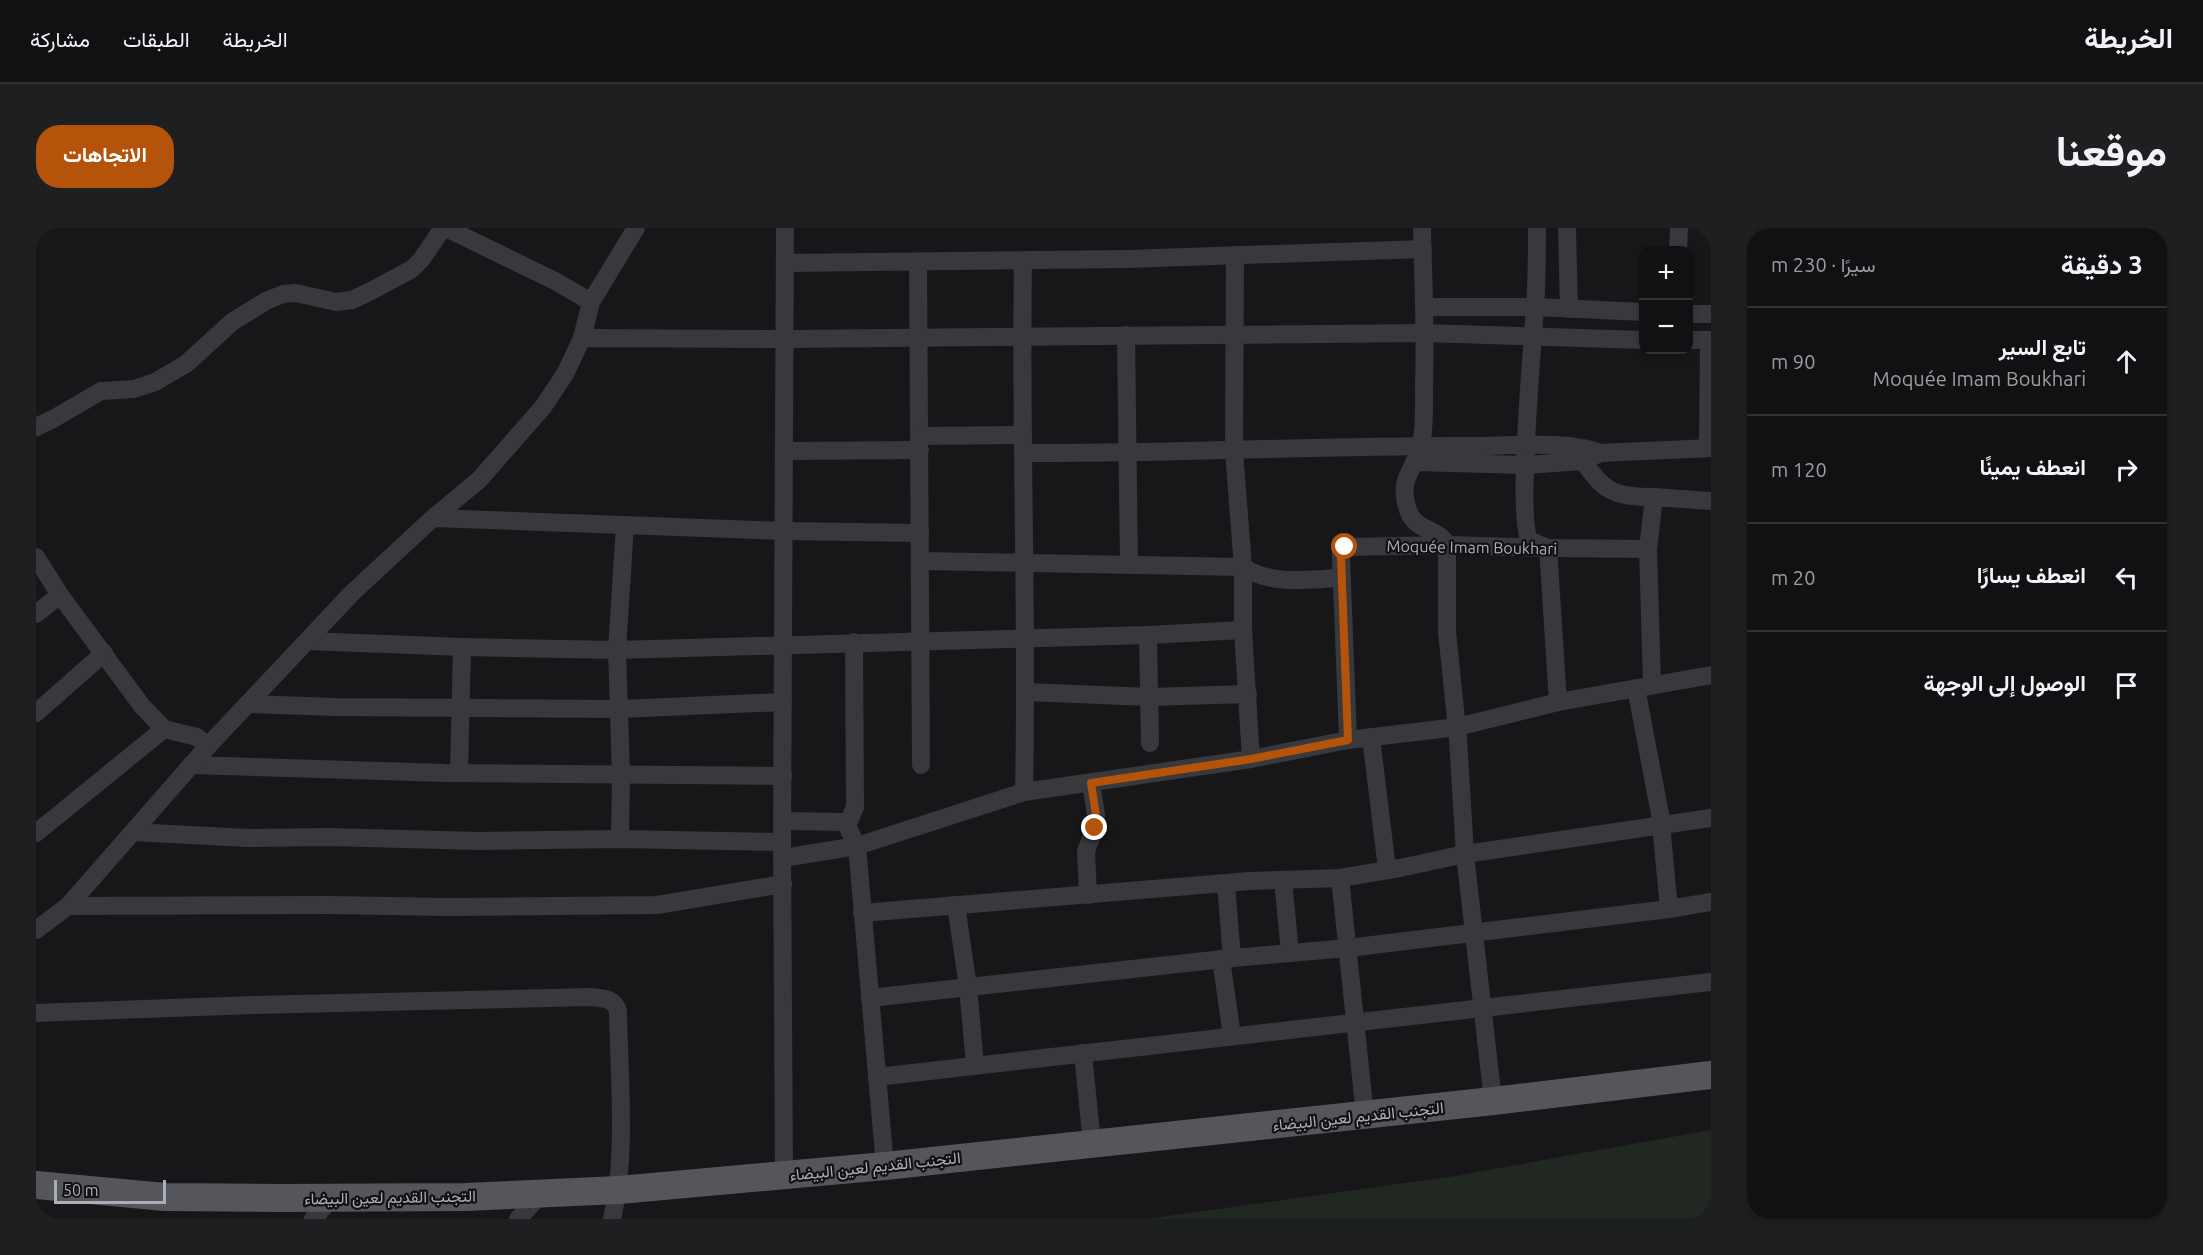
<!DOCTYPE html>
<html lang="ar">
<meta charset="utf-8">
<style>
body{margin:0;font-family:Ubuntu,Vazirmatn,sans-serif;background:#1e1f21;color:#f1f3f6;direction:rtl}
.controls{position:absolute;right:18px;top:18px;display:grid;overflow:hidden;border-radius:12px;box-shadow:0 3px 9px #0003}
.controls button{width:54px;height:54px;display:grid;place-items:center;padding:0;border:0;border-bottom:2px solid #303133;background:#111113;color:#f1f3f6;font:30px sans-serif}
.scale{position:absolute;left:18px;bottom:15px;width:112px;box-sizing:border-box;padding-left:6px;border:3px solid #aaaeb7;border-top:0;font-size:16px;line-height:21px;white-space:nowrap;color:#aaaeb7;-webkit-text-stroke:4px #121214;paint-order:stroke}
.stop{position:absolute;width:18px;height:18px;margin:-14px;border:4px solid #b45309;border-radius:50%;background:#fff}
.stop.end{background:#b45309;border-color:#fff;box-shadow:0 2px 6px #0008}
.list{margin:0;padding:0;list-style:none}
h2{display:flex;justify-content:space-between;align-items:center;height:78px;margin:0;padding:0 24px;font-size:26px}
h2 small{font-size:20px;font-weight:400;color:#9c9da0}
.list li{display:grid;grid-template-columns:39px 1fr auto;gap:18px;align-items:center;box-sizing:border-box;height:108px;padding:0 24px;border-top:2px solid #303133}
.list b{display:block;font-size:22px;white-space:nowrap}
.list p{margin:0;font-size:20px;white-space:nowrap;color:#9c9da0}
.list em{font-size:20px;font-style:normal;color:#9c9da0}
.icon{flex:none;width:33px;height:33px;fill:none;stroke:currentColor;stroke-width:2;stroke-linecap:round;stroke-linejoin:round}
.map{position:relative;flex:none;width:1675px;height:991px;overflow:hidden;direction:ltr;border-radius:24px}
header{display:flex;align-items:center;gap:36px;box-sizing:border-box;height:84px;padding:0 30px;background:#111113;border-bottom:2px solid #303133}
header strong{font-size:28px}
nav{display:flex;gap:33px;margin-inline-start:auto;font-size:21px}
.intro{display:flex;align-items:center;justify-content:space-between;box-sizing:border-box;height:144px;padding:0 36px}
h1{margin:0;font-size:42px}
.button{padding:15px 27px;border-radius:24px;background:#b45309;color:#fff;font-size:21px;font-weight:700}
main{display:flex;gap:36px;padding:0 36px}
aside{flex:1;background:#111113;border-radius:24px;box-shadow:0 3px 9px #0003}
.map>svg:first-child{display:block}
.green{fill:#212822}
.lines{fill:none;stroke-linecap:round;stroke-linejoin:round}
.street{stroke:#38393d;stroke-width:18}
.primary{stroke:#55565c;stroke-width:28}
.route{stroke:#b45309;stroke-width:8}
.labels{text-anchor:middle;dominant-baseline:central;stroke-width:4.5;stroke-linejoin:round;paint-order:stroke}
.street-label{font-size:16px;fill:#aaaeb7;stroke:#121214}
</style>
<header>
<strong>الخريطة</strong>
<nav><a>الخريطة</a><a>الطبقات</a><a>مشاركة</a></nav>
</header>
<div class="intro"><h1>موقعنا</h1><a class="button">الاتجاهات</a></div>
<main>
<aside>
<h2>3 دقيقة<small>سيرًا · 230 m</small></h2>
<ul class="list">
<li><svg class="icon" aria-label="ahead" viewBox="0 0 24 24"><path d="M12 20V5M6 11l6-6 6 6"/></svg><div><b>تابع السير</b><p>Moquée Imam Boukhari</p></div><em>90 m</em></li>
<li><svg class="icon" aria-label="right" viewBox="0 0 24 24"><path d="M7 20v-9h11M14 6l5 5-5 5"/></svg><div><b>انعطف يمينًا</b></div><em>120 m</em></li>
<li><svg class="icon" aria-label="left" viewBox="0 0 24 24"><path d="M17 20v-9H6M10 6l-5 5 5 5"/></svg><div><b>انعطف يسارًا</b></div><em>20 m</em></li>
<li><svg class="icon" aria-label="arrive" viewBox="0 0 24 24"><path d="M6 21V4h12l-3 4 3 4H6"/></svg><div><b>الوصول إلى الوجهة</b></div></li>
</ul>
</aside>
<div class="map">
<svg width="1675" height="991" viewBox="0 0 1675 991">
<rect width="100%" height="100%" fill="#171719"/>
<path class="green" d="M 1675,902 L 1675,991 L 1111,991 L 1419,948 Z"/>
<g class="lines">
<g class="street">
<path d="M 410,0 L 519,53 L 555,74"/>
<path d="M 1386,0 C 1387,52 1390,104 1388,157 C 1388,176 1389,198 1385,217 C 1379,243 1361,249 1372,282 C 1379,304 1402,299 1411,317 L 1411,404 L 1422,511 L 1429,626 L 1457,873"/>
<path d="M 1501,0 C 1501,26 1501,52 1499,79 C 1497,114 1480,292 1494,313 L 1512,320 L 1522,474"/>
<path d="M 1531,0 L 1533,81"/>
<path d="M 1642,22 L 1643,0"/>
<path d="M 1199,27 L 1198,223 L 1207,339 L 1207,402 L 1215,531"/>
<path d="M 987,33 C 984,210 992,387 988,564"/>
<path d="M 882,34 L 885,537"/>
<path d="M 750,35 L 1091,31 L 1387,21"/>
<path d="M 1389,79 L 1499,79 L 1608,84"/>
<path d="M 1652,86 L 1675,86"/>
<path d="M 1090,107 L 1093,337"/>
<path d="M 546,110 L 555,74 L 600,0"/>
<path d="M 1652,112 L 1675,112"/>
<path d="M 0,199 L 17,191 L 65,163 L 98,161 L 119,154 L 150,136 L 196,94 L 230,73 L 247,66 L 260,65 L 300,74 L 316,72 L 335,63 L 376,41 L 385,32 L 407,0"/>
<path d="M 884,208 L 987,207"/>
<path d="M 1672,220 L 1673,112"/>
<path d="M 749,223 L 884,222"/>
<path d="M 987,225 C 1137,226 1287,217 1437,218 C 1471,218 1534,212 1564,225 L 1675,220"/>
<path d="M 1547,233 C 1569,265 1580,269 1618,269"/>
<path d="M 1378,234 L 1490,237 L 1547,233 L 1564,225"/>
<path d="M 397,290 L 748,303 L 884,305"/>
<path d="M 1612,321 L 1616,456"/>
<path d="M 0,329 L 24,367 L 106,478 L 128,501 L 161,509 L 172,518"/>
<path d="M 884,333 L 1207,339 C 1236,358 1273,351 1306,350"/>
<path d="M 0,386 L 24,367"/>
<path d="M 1112,407 L 1114,515"/>
<path d="M 271,413 L 426,419 L 581,422 L 1112,407 L 1207,402"/>
<path d="M 818,414 L 819,579 L 811,598 L 821,618 L 849,938"/>
<path d="M 1600,460 L 1624,586 L 1633,681"/>
<path d="M 990,464 L 1113,469 L 1212,466"/>
<path d="M 212,476 L 300,479 L 583,481 L 747,474"/>
<path d="M 0,485 L 68,425"/>
<path d="M 1335,509 L 1351,641"/>
<path d="M 1312,512 L 1305,329 L 1305,323 L 1309,319 L 1411,317 L 1512,320 L 1612,321 L 1618,269 L 1675,273"/>
<path d="M 155,537 L 409,545 L 747,548"/>
<path d="M 423,545 L 426,419"/>
<path d="M 747,593 L 811,594"/>
<path d="M 97,604 L 211,610 L 292,609 L 443,613 L 584,611 L 746,614"/>
<path d="M 0,605 L 128,501"/>
<path d="M 584,611 L 585,547 L 581,422 L 589,297"/>
<path d="M 747,630 L 821,618 L 988,564 L 1215,531 L 1312,512 L 1421,499 L 1522,474 L 1675,447"/>
<path d="M 1304,650 L 1329,887"/>
<path d="M 1247,652 L 1254,725"/>
<path d="M 1190,656 L 1196,730"/>
<path d="M 1052,667 L 1050,623 L 1059,600 L 1060,587 L 1055,555"/>
<path d="M 920,677 L 932,759 L 939,837"/>
<path d="M 32,678 L 292,677 L 411,679 L 621,677 L 747,656"/>
<path d="M 826,685 L 1214,653 L 1304,650 L 1364,640 L 1429,626 L 1675,590"/>
<path d="M 0,702 L 32,678 L 172,518 L 316,365 L 397,290 L 443,252 L 507,179 L 529,146 L 546,110 L 749,111 L 1390,105 L 1608,112"/>
<path d="M 1185,731 L 1196,808"/>
<path d="M 834,770 L 1196,730 L 1312,720 L 1633,681 L 1675,674"/>
<path d="M 0,785 L 216,777 L 554,769 C 567,770 578,770 582,783 C 583,850 591,927 576,991"/>
<path d="M 1047,825 L 1056,916"/>
<path d="M 841,849 L 1675,754"/>
<path d="M 748,948 L 746,614 L 749,0"/>
<path d="M 277,991 L 296,970"/>
<path d="M 482,991 L 507,964"/>
</g>
<path class="primary" d="M 0,957 L 129,969 L 244,970 L 430,969 L 583,962 L 849,938 L 1457,873 L 1675,847"/>
</g>
<g class="lines">
<path class="route" d="M 1059,600 L 1060,587 L 1055,555 L 1215,531 L 1312,512 L 1305,329 L 1305,323 L 1309,319"/>
</g>
<g class="labels">
<g class="street-label">
<text transform="translate(1436 319) rotate(1)">Moquée Imam Boukhari</text>
<text transform="translate(1322 888) rotate(-6)">التجنب القديم لعين البيضاء</text>
<text transform="translate(839 938) rotate(-6)">التجنب القديم لعين البيضاء</text>
<text transform="translate(354 969) rotate(-1)">التجنب القديم لعين البيضاء</text>
</g>
</g>
</svg>
<div class="controls">
<button>+</button>
<button>−</button>
</div>
<div class="scale">50 m</div>
<div class="stop" style="left:1309px;top:319px"></div>
<div class="stop end" style="left:1059px;top:600px"></div>
</div>
</main>
